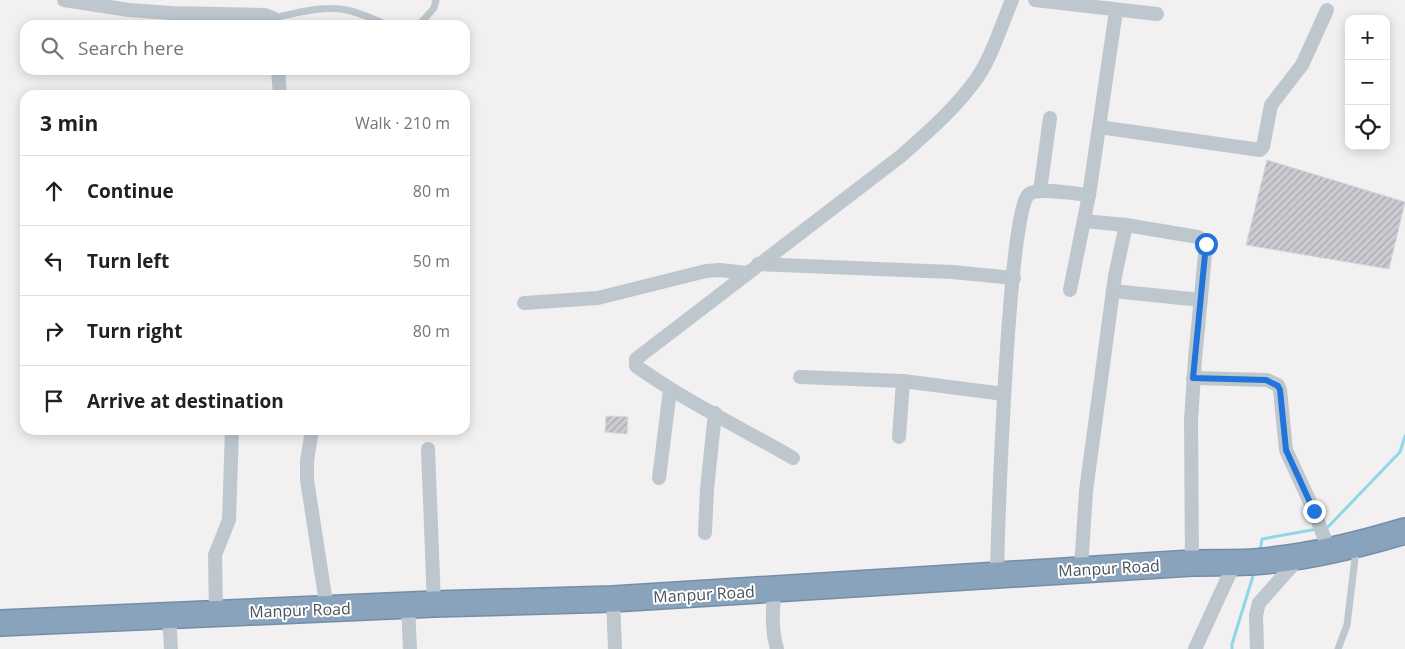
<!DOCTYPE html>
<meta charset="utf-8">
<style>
body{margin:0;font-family:"Open Sans",sans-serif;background:#f6f6f6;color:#202124}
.controls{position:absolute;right:15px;top:15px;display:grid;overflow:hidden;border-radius:10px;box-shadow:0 2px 12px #0003}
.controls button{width:45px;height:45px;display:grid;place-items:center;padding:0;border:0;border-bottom:1px solid #e0e0e0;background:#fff;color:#202124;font:25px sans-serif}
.stop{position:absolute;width:15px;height:15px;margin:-11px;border:4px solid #2175da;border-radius:50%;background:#fff}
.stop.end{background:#2175da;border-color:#fff;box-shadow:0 1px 5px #0008}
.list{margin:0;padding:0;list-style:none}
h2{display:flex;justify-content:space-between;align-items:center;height:65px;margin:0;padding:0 20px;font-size:21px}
h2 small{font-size:16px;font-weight:400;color:#757577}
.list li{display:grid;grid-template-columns:32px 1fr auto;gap:15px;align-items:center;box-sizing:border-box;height:70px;padding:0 20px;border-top:1px solid #e0e0e0}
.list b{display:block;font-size:19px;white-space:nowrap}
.list em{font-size:16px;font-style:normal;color:#757577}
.icon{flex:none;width:28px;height:28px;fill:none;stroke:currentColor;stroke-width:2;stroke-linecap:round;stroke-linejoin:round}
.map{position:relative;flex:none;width:1405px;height:649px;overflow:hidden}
.search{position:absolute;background:#fff;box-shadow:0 2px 12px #0003;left:20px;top:20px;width:450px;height:55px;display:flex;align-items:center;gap:12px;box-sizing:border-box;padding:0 18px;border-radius:15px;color:#757577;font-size:19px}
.panel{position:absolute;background:#fff;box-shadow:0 2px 12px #0003;left:20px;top:90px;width:450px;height:345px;border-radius:15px}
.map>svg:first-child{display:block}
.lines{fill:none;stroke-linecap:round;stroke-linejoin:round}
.stream{stroke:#8fd7e8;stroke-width:3}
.building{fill:url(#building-hatch);stroke:#d4d6db}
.highway-casing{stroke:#758ea8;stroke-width:28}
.lane{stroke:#bec7ce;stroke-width:7}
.street{stroke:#bec7ce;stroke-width:14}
.highway{stroke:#89a3bc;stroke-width:25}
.route{stroke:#2175da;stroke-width:6}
.labels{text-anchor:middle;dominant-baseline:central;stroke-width:4;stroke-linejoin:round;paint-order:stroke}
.street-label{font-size:16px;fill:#48535c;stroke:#fff}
</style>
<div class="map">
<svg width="1405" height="649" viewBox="0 0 1405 649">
<defs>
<pattern id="building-hatch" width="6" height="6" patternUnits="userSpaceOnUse" patternTransform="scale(1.25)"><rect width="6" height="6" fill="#caccd2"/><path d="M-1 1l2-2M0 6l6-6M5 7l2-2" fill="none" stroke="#a6a8ae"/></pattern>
</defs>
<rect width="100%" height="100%" fill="#f2f0f0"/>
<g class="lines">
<g class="stream">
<path d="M 1324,528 L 1328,527 L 1400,452 L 1405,436"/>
<path d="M 1260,551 L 1262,539 L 1317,529"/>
<path d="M 1232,649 L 1232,644 L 1253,576"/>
</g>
</g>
<g class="building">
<path d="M 1267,160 L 1405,202 L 1389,269 L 1246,245 Z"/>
<path d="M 606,416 L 628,417 L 627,434 L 605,432 Z"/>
</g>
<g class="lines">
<g class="highway-casing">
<path id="highway" d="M 0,623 L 434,604 L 613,599 L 1192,563 C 1219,562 1246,564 1273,560 C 1318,555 1362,544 1405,531"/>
</g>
<g class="lane">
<path d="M 273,18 C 296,13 324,5 347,10 C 361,13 375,20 388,25"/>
<path d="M 419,25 L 434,8 L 436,0"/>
<path d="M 1338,649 L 1347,625 L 1356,550"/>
</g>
<g class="street">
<path d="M 64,0 L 129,10 L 171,13 L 265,15 L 273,18 L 275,25"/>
<path d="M 1035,0 L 1157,14"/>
<path d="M 278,70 L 280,95"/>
<path d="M 1099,127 L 1260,150 L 1263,147 L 1271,105 L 1302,65 L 1327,10"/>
<path d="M 1040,191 L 1050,118"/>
<path d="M 1084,221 L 1126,225 L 1198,237 L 1203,240 L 1206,244 L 1195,359 L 1191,421 L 1192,563"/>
<path d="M 758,264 L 952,272 L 1014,278"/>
<path d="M 1070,290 L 1089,195 L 1116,11"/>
<path d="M 1113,291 L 1201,300"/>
<path d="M 524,303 L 598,298 L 706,271 L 720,270 L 747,273"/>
<path d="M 800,377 L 903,381 L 1004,394"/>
<path d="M 1193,378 L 1267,380 L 1278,385 L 1280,390 L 1286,450 L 1314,511 L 1329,550"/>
<path d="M 312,430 L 307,461 L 307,480 L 327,609"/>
<path d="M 899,437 L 903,381"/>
<path d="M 428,449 L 434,604"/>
<path d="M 793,458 C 741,428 685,401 636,366 L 636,359 L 901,156 C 928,132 956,108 977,78 C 992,56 1002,24 1012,0"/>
<path d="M 659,478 L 670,390"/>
<path d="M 705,533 L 707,489 L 715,413"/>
<path d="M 1081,569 L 1086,491 L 1115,276 L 1126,225"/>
<path d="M 997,574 C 998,529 1008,209 1029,194 C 1038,187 1077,194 1089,195"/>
<path d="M 774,590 C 773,611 771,629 777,649"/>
<path d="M 613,599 L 615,649"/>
<path d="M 408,605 L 410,649"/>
<path d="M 216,614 L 215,555 L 229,520 L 232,430"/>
<path d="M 169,615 L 171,649"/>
<path d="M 1195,649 L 1235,562"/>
<path d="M 1257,649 L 1256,615 L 1259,603 L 1299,558"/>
</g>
<use href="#highway" class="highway"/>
</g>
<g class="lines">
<path class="route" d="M 1206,244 L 1193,378 L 1266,380 L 1278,386 L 1280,390 L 1286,450 L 1314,511"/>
</g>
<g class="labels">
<g class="street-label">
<text transform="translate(1109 568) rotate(-3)">Manpur Road</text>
<text transform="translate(704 594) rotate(-3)">Manpur Road</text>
<text transform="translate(300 610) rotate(-2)">Manpur Road</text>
</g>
</g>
</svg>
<div class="controls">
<button>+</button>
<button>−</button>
<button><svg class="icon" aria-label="locate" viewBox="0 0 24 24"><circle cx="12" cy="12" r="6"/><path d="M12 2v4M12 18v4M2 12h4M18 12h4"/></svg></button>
</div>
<div class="stop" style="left:1206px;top:244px"></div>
<div class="stop end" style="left:1314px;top:511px"></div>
<div class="search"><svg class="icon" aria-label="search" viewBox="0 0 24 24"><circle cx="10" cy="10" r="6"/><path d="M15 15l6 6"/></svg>Search here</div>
<section class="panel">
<h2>3 min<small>Walk · 210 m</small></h2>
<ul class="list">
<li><svg class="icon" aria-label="ahead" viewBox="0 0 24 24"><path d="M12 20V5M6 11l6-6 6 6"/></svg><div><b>Continue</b></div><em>80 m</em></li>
<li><svg class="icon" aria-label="left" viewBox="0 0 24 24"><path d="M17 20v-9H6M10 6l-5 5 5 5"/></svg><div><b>Turn left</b></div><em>50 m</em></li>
<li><svg class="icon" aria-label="right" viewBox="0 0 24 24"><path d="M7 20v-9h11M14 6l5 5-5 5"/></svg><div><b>Turn right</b></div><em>80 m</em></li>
<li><svg class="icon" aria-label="arrive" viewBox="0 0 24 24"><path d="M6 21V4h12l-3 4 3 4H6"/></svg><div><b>Arrive at destination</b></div></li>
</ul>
</section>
</div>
